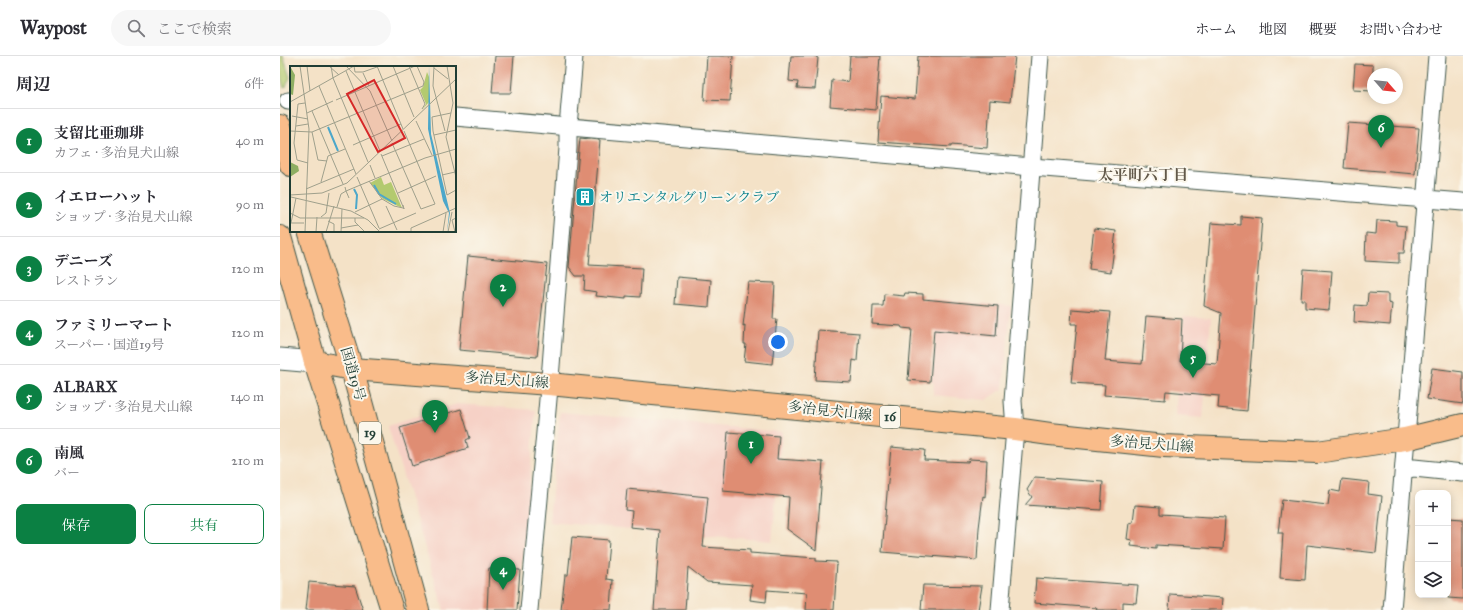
<!DOCTYPE html>
<html lang="ja">
<meta charset="utf-8">
<style>
body{margin:0;font-family:"IM FELL Great Primer","Noto Serif JP",serif;background:#f7f7f7;color:#2b2b33}
.controls{position:absolute;right:12px;bottom:12px;display:grid;overflow:hidden;border-radius:8px;box-shadow:0 2px 10px #0003}
.controls button{width:36px;height:36px;display:grid;place-items:center;padding:0;border:0;border-bottom:1px solid #e1e1e2;background:#fff;color:#2b2b33;font:20px sans-serif}
.compass{position:absolute;left:1087px;top:12px;width:36px;height:36px;border-radius:50%;background:#fff;box-shadow:0 2px 10px #0003;rotate:118deg}
.you{position:absolute;left:498px;top:286px;width:14px;height:14px;margin:-10px;border:3px solid #fff;border-radius:50%;background:#1a73e8;box-shadow:0 0 0 6px #1a73e833}
.badge{display:grid;place-items:center;width:26px;height:26px;border-radius:50%;background:#0b8043;color:#fff;font-size:13px;font-weight:700}
.pin{position:absolute;translate:-50% -33px;filter:drop-shadow(0 1px 2px #0008)}
.pin::after{content:'';position:absolute;top:21px;width:14px;height:12px;background:inherit;clip-path:polygon(0 0,100% 0,50% 100%)}
.list{margin:0;padding:0;list-style:none}
h2{display:flex;justify-content:space-between;align-items:center;height:52px;margin:0;padding:0 16px;font-size:17px}
h2 small{font-size:13px;font-weight:400;color:#7c7c81}
.list li{display:grid;grid-template-columns:26px 1fr auto;gap:12px;align-items:center;box-sizing:border-box;height:64px;padding:0 16px;border-top:1px solid #e1e1e2}
.list b{display:block;font-size:15px;white-space:nowrap}
.list p{margin:0;font-size:13px;white-space:nowrap;color:#7c7c81}
.list em{font-size:13px;font-style:normal;color:#7c7c81}
.actions{display:flex;gap:8px;padding:12px 16px}
.actions a{flex:1;padding:9px 0;border:1px solid #0b8043;border-radius:8px;text-align:center;font-size:14px;color:#0b8043}
.actions .main{background:#0b8043;color:#fff}
.icon{flex:none;width:22px;height:22px;fill:none;stroke:currentColor;stroke-width:2;stroke-linecap:round;stroke-linejoin:round}
.map{position:relative;flex:none;width:1183px;height:554px;overflow:hidden}
header{display:flex;align-items:center;gap:24px;box-sizing:border-box;height:56px;padding:0 20px;background:#fff;border-bottom:1px solid #e1e1e2}
header strong{font-size:19px}
nav{display:flex;gap:22px;margin-inline-start:auto;font-size:14px}
.search{width:280px;height:36px;background:#f7f7f7;display:flex;align-items:center;gap:10px;box-sizing:border-box;padding:0 14px;border-radius:22px;color:#7c7c81;font-size:15px}
main{display:flex}
aside{flex:1;background:#fff}
.map>svg:first-child{display:block}
.built{fill:#f6d1c6}
.green{fill:#b3ca6f;stroke:#698452}
.building{fill:#df8d73}
.lines{fill:none;stroke-linecap:round;stroke-linejoin:round}
.minor-casing{stroke:#3f564a;stroke-width:19}
.tertiary-casing{stroke:#3f564a;stroke-width:23}
.primary-casing{stroke:#3f564a;stroke-width:24}
.trunk-casing{stroke:#3f564a;stroke-width:24}
.minor{stroke:#fff;stroke-width:17}
.tertiary{stroke:#fff;stroke-width:21}
.primary{stroke:#f9bc8a;stroke-width:22}
.trunk{stroke:#f9bc8a;stroke-width:22}
.labels{text-anchor:middle;dominant-baseline:central;stroke-width:4;stroke-linejoin:round;paint-order:stroke}
.shield{fill:#fbf7ec;stroke:#61756b;stroke-width:1}
.shield-label{font-size:13px;font-weight:bold;fill:#1f3d34}
.culture-label{font-size:14px;fill:#0d838f;stroke:#fbf7ec;text-anchor:start}
.street-label{font-size:14px;fill:#1f3d34;stroke:#fbf7ec}
.neighbourhood-label{font-size:15px;font-weight:bold;fill:#62594a;stroke:#fbf7ec}
.inset-river{fill:none;stroke:#4ca7ca;stroke-width:2}
.inset-road{fill:none;stroke:#9fa08c;stroke-width:1}
.view{fill:#d62828;fill-opacity:0.15;stroke:#d62828;stroke-width:2}
.inset-edge{fill:none;stroke:#1f3d34;stroke-width:2}
</style>
<header>
<strong>Waypost</strong>
<div class="search"><svg class="icon" aria-label="search" viewBox="0 0 24 24"><circle cx="10" cy="10" r="6"/><path d="M15 15l6 6"/></svg>ここで検索</div>
<nav><a>ホーム</a><a>地図</a><a>概要</a><a>お問い合わせ</a></nav>
</header>
<main>
<aside>
<h2>周辺<small>6件</small></h2>
<ul class="list">
<li><span class="badge">1</span><div><b>支留比亜珈琲</b><p>カフェ · 多治見犬山線</p></div><em>40 m</em></li>
<li><span class="badge">2</span><div><b>イエローハット</b><p>ショップ · 多治見犬山線</p></div><em>90 m</em></li>
<li><span class="badge">3</span><div><b>デニーズ</b><p>レストラン</p></div><em>120 m</em></li>
<li><span class="badge">4</span><div><b>ファミリーマート</b><p>スーパー · 国道19号</p></div><em>120 m</em></li>
<li><span class="badge">5</span><div><b>ALBARX</b><p>ショップ · 多治見犬山線</p></div><em>140 m</em></li>
<li><span class="badge">6</span><div><b>南風</b><p>バー</p></div><em>210 m</em></li>
</ul>
<div class="actions"><a class="main">保存</a><a>共有</a></div>
</aside>
<div class="map">
<svg width="1183" height="554" viewBox="0 0 1183 554">
<rect width="100%" height="100%" fill="#fbf7ec"/>
<filter id="ink" filterUnits="userSpaceOnUse"><feTurbulence type="fractalNoise" baseFrequency=".025" numOctaves="2"/><feDisplacementMap in="SourceGraphic" scale="8" xChannelSelector="R" yChannelSelector="G"/><feConvolveMatrix kernelMatrix="1 2 1 2 8 2 1 2 1" color-interpolation-filters="sRGB"/></filter>
<filter id="wash" filterUnits="userSpaceOnUse"><feTurbulence type="fractalNoise" baseFrequency=".012" numOctaves="4" result="noise"/><feDisplacementMap in="SourceGraphic" scale="16" xChannelSelector="R" yChannelSelector="G"/><feGaussianBlur stdDeviation="0.9" result="paint"/><feColorMatrix in="noise" values="0 0 0 0 0 0 0 0 0 0 0 0 0 0 0 0 0 1.4 0 .05"/><feComposite in="paint" operator="in"/></filter>
<g filter="url(#wash)">
<rect width="100%" height="100%" fill="#f4e2c7"/>
<g class="built">
<path d="M 645,242 L 731,250 L 723,333 L 706,344 L 653,339 L 654,327 L 651,326 L 656,272 L 643,270 Z"/>
<path d="M 904,260 L 931,262 L 923,362 L 895,360 Z"/>
<path d="M 177,348 L 256,354 L 238,554 L 164,554 L 108,370 Z"/>
<path d="M 280,356 L 502,376 L 492,485 L 269,466 Z"/>
</g>
<path class="green" d="M 0,0 L 3,0 L 10,21 L 6,31 L 4,32 L 0,17 Z"/>
<g id="blocks">
<g class="building">
<path d="M 215,0 L 234,0 L 231,37 L 212,37 Z"/>
<path d="M 427,0 L 453,0 L 450,45 L 424,44 Z"/>
<path d="M 511,0 L 536,0 L 536,1 L 538,2 L 535,33 L 517,32 L 518,26 L 509,25 Z"/>
<path d="M 570,0 L 600,0 L 596,54 L 550,50 L 552,24 L 568,26 Z"/>
<path d="M 638,0 L 735,0 L 730,46 L 710,44 L 707,92 L 671,89 L 671,91 L 598,86 L 601,40 L 635,43 Z"/>
<path d="M 1075,8 L 1093,9 L 1093,35 L 1073,34 Z"/>
<path d="M 1068,67 L 1139,72 L 1135,118 L 1064,112 Z"/>
<path d="M 300,82 L 320,84 L 309,209 L 362,212 L 360,241 L 346,240 L 346,243 L 316,240 L 317,236 L 304,234 L 305,220 L 296,220 L 289,211 Z"/>
<path d="M 961,160 L 982,162 L 967,355 L 938,352 L 939,340 L 886,335 L 885,344 L 824,339 L 825,329 L 791,327 L 797,268 L 791,268 L 792,253 L 830,256 L 825,305 L 862,308 L 866,260 L 902,263 L 900,305 L 937,308 L 941,257 L 924,250 L 931,167 L 961,169 Z"/>
<path d="M 1097,164 L 1116,165 L 1116,169 L 1126,170 L 1124,197 L 1119,197 L 1119,207 L 1085,205 L 1086,177 L 1096,178 Z"/>
<path d="M 814,172 L 836,175 L 831,216 L 809,213 Z"/>
<path d="M 188,200 L 267,208 L 257,301 L 179,294 Z"/>
<path d="M 1023,213 L 1052,215 L 1049,254 L 1025,252 L 1025,244 L 1021,244 Z"/>
<path d="M 397,221 L 431,224 L 429,251 L 395,248 Z"/>
<path d="M 468,226 L 495,227 L 493,263 L 497,263 L 492,308 L 464,305 L 466,288 L 464,288 L 465,269 L 463,270 Z"/>
<path d="M 625,237 L 643,238 L 643,243 L 718,250 L 716,280 L 654,274 L 650,326 L 628,324 L 632,273 L 622,272 L 621,270 L 592,268 L 593,250 L 603,250 L 604,238 L 624,240 Z"/>
<path d="M 1088,237 L 1108,238 L 1108,247 L 1112,248 L 1110,269 L 1074,266 L 1075,249 L 1087,250 Z"/>
<path d="M 538,274 L 579,277 L 577,305 L 573,304 L 571,326 L 535,324 Z"/>
<path d="M 1152,312 L 1183,316 L 1183,348 L 1147,343 Z"/>
<path d="M 181,353 L 190,382 L 186,384 L 188,392 L 132,410 L 120,372 Z"/>
<path d="M 448,376 L 499,380 L 497,403 L 543,406 L 536,494 L 507,473 L 509,441 L 443,435 Z"/>
<path d="M 611,391 L 645,394 L 644,404 L 688,406 L 689,403 L 707,404 L 705,441 L 703,440 L 699,472 L 697,504 L 602,496 Z"/>
<path d="M 755,421 L 823,426 L 821,454 L 745,449 L 752,441 L 747,434 Z"/>
<path d="M 1062,423 L 1089,426 L 1088,438 L 1102,440 L 1096,497 L 1027,489 L 1025,524 L 1000,522 L 1003,477 L 998,477 L 1002,444 L 1048,449 L 1050,434 L 1060,436 Z"/>
<path d="M 347,433 L 428,441 L 423,491 L 470,494 L 470,497 L 536,502 L 536,505 L 557,506 L 554,554 L 526,554 L 527,537 L 487,534 L 486,546 L 470,544 L 472,529 L 427,526 L 408,511 L 405,554 L 374,554 L 380,474 L 350,471 L 352,455 L 345,454 Z"/>
<path d="M 855,449 L 880,451 L 880,458 L 945,462 L 943,493 L 876,489 L 876,493 L 851,490 L 852,484 L 847,483 L 849,467 L 853,466 Z"/>
<path d="M 1168,462 L 1183,463 L 1183,543 L 1168,542 Z"/>
<path d="M 292,481 L 329,484 L 326,523 L 333,524 L 331,554 L 281,554 L 285,519 L 288,519 Z"/>
<path d="M 209,512 L 240,514 L 237,554 L 207,554 Z"/>
<path d="M 756,522 L 858,529 L 856,547 L 843,546 L 843,554 L 816,554 L 817,552 L 754,547 Z"/>
<path d="M 29,526 L 75,530 L 83,554 L 26,554 Z"/>
<path d="M 643,529 L 702,530 L 698,554 L 641,554 Z"/>
<path d="M 890,538 L 943,542 L 942,554 L 889,554 Z"/>
</g>
</g>
</g>
<g filter="url(#ink)">
<use href="#blocks" fill-opacity="0" stroke="#3f564a" stroke-width="1"/>
<g class="lines">
<g class="minor-casing">
<g id="minor">
<path d="M 8,45 L 11,45"/>
<path d="M 175,61 L 752,111 L 1183,146"/>
<path d="M 1124,414 L 1134,412 L 1183,417"/>
<path d="M 249,554 L 271,310 L 288,92 L 288,71 L 294,0"/>
<path d="M 720,554 L 735,373 L 733,345 L 760,0"/>
<path d="M 1112,554 L 1157,0"/>
</g>
</g>
<g class="tertiary-casing">
<path id="tertiary" d="M 0,303 L 35,306"/>
</g>
<g class="primary-casing">
<path id="primary" d="M 35,306 L 72,313 L 269,328 L 735,373 L 770,378 L 884,390 L 1037,396 L 1125,383 L 1183,369"/>
</g>
<g class="trunk-casing">
<g id="trunk">
<path d="M 0,70 L 11,109"/>
<path d="M 29,175 L 72,313 L 138,554"/>
<path d="M 0,181 L 35,306 L 112,554"/>
</g>
</g>
<use href="#minor" class="minor"/>
<use href="#tertiary" class="tertiary"/>
<use href="#primary" class="primary"/>
<use href="#trunk" class="trunk"/>
</g>
</g>
<defs>
<g id="building-square" transform="scale(1)"><rect x="-9" y="-9" width="18" height="18" rx="4" fill="#0f9aa8" stroke="#fbf7ec"/><path d="M-4-6H4V6H1V3H-1V6H-4ZM-2.5-4.3h1.7v1.8h-1.7ZM.8-4.3h1.7v1.8H.8ZM-2.5-1h1.7V.8h-1.7ZM.8-1h1.7V.8H.8Z" fill="#fff"/></g>
</defs>
<g fill-rule="evenodd">
<use href="#building-square" x="305" y="141"/>
</g>
<g class="labels">
<g class="shield">
<rect x="600" y="350" width="20" height="22" rx="3"/>
<rect x="79" y="366" width="22" height="22" rx="3"/>
</g>
<g class="shield-label">
<text x="610" y="361">16</text>
<text x="90" y="377">19</text>
</g>
<g class="culture-label">
<text x="319" y="141">オリエンタルグリーンクラブ</text>
</g>
<g class="street-label">
<text transform="translate(73 318) rotate(74)">国道19号</text>
<text transform="translate(227 324) rotate(4)">多治見犬山線</text>
<text transform="translate(550 355) rotate(6)">多治見犬山線</text>
<text transform="translate(872 388) rotate(4)">多治見犬山線</text>
</g>
<g class="neighbourhood-label">
<text x="863" y="119">太平町六丁目</text>
</g>
</g>
<g transform="translate(10 10)">
<rect width="166" height="166" fill="#f4e2c7"/>
<path d="M 137,6 L 139,11 L 139,36 L 132,44 L 136,38 L 130,24 L 133,21 ZM 91,111 L 94,119 L 101,116 L 112,142 L 93,133 L 80,117 Z" fill="#b3ca6f"/>
<path d="M 0,0 L 5,9 L 3,29 L 0,28 ZM 0,96 L 8,100 L 9,105 L 0,111 Z" fill="#8eae62"/>
<path d="M 139,0 L 141,68 L 160,147 L 157,166 L 159,147 L 153,135 L 138,63 Z" fill="#4ca7ca"/>
<path class="inset-river" d="M 38,61 L 48,85M 84,119 L 89,128 L 106,138M 64,123 L 67,129 L 66,143"/>
<path class="inset-road" d="M 10,0 L 19,63 L 15,166M 17,0 L 20,25M 39,0 L 49,9M 41,0 L 43,12 L 78,96M 56,0 L 80,25 L 102,75M 87,0 L 113,63M 103,0 L 124,51M 119,0 L 135,38 L 132,43M 137,0 L 153,0M 144,0 L 143,20 L 155,65M 157,0 L 163,37 L 156,71 L 166,111M 144,2 L 158,13M 56,5 L 90,85M 73,7 L 79,20M 29,20 L 66,108M 46,34 L 125,0M 0,36 L 64,0 L 65,6 L 73,6 L 87,1M 15,37 L 8,38 L 4,77 L 7,94 L 18,97M 22,45 L 53,118M 17,47 L 43,35M 161,47 L 142,51 L 143,65 L 157,129 L 166,124M 2,50 L 18,53M 126,55 L 142,89M 6,60 L 18,58M 0,65 L 22,66 L 133,20 L 134,16 L 127,0M 22,66 L 28,94 L 37,95M 144,69 L 166,64M 102,77 L 131,143 L 145,138 L 114,65M 63,79 L 111,58M 91,88 L 114,143 L 113,139M 92,90 L 134,73M 80,99 L 85,112M 152,109 L 165,106M 67,111 L 89,162M 79,115 L 92,133 L 104,140 L 113,142M 31,116 L 38,90 L 55,83M 16,123 L 64,103M 108,127 L 146,110M 0,129 L 32,127 L 57,117 L 166,13M 1,131 L 61,145 L 78,154 L 90,166M 59,132 L 56,125 L 135,92 L 166,83M 96,140 L 107,164M 47,141 L 51,128 L 56,125 L 55,121M 65,146 L 92,133M 0,147 L 10,152 L 65,152M 31,151 L 36,147 L 39,127M 74,152 L 65,152 L 65,156 L 75,166M 38,155 L 44,158 L 44,166M 1,157 L 6,132M 1,157 L 14,157M 51,162 L 68,159M 89,163 L 126,147M 26,166 L 27,151M 36,166 L 44,140M 51,166 L 52,143M 121,166 L 121,162 L 166,142M 153,166 L 156,147M 158,166 L 162,146M 165,166 L 162,154 L 166,152"/>
<path class="view" d="M 84,14 L 115,72 L 88,86 L 57,28 Z"/>
<rect width="166" height="166" class="inset-edge"/>
</g>
</svg>
<div class="controls">
<button>+</button>
<button>−</button>
<button><svg class="icon" aria-label="layers" viewBox="0 0 24 24"><path d="M12 4l9 5-9 5-9-5zM3 14l9 5 9-5"/></svg></button>
</div>
<svg class="compass" viewBox="-18 -18 36 36"><path d="M0-13l5 13h-10z" fill="#e53935"/><path d="M0 13l5-13h-10z" fill="#7c7c81"/></svg>
<div class="you"></div>
<div class="pin badge" style="left:471px;top:408px">1</div>
<div class="pin badge" style="left:223px;top:251px">2</div>
<div class="pin badge" style="left:155px;top:377px">3</div>
<div class="pin badge" style="left:223px;top:534px">4</div>
<div class="pin badge" style="left:913px;top:322px">5</div>
<div class="pin badge" style="left:1101px;top:92px">6</div>
</div>
</main>
